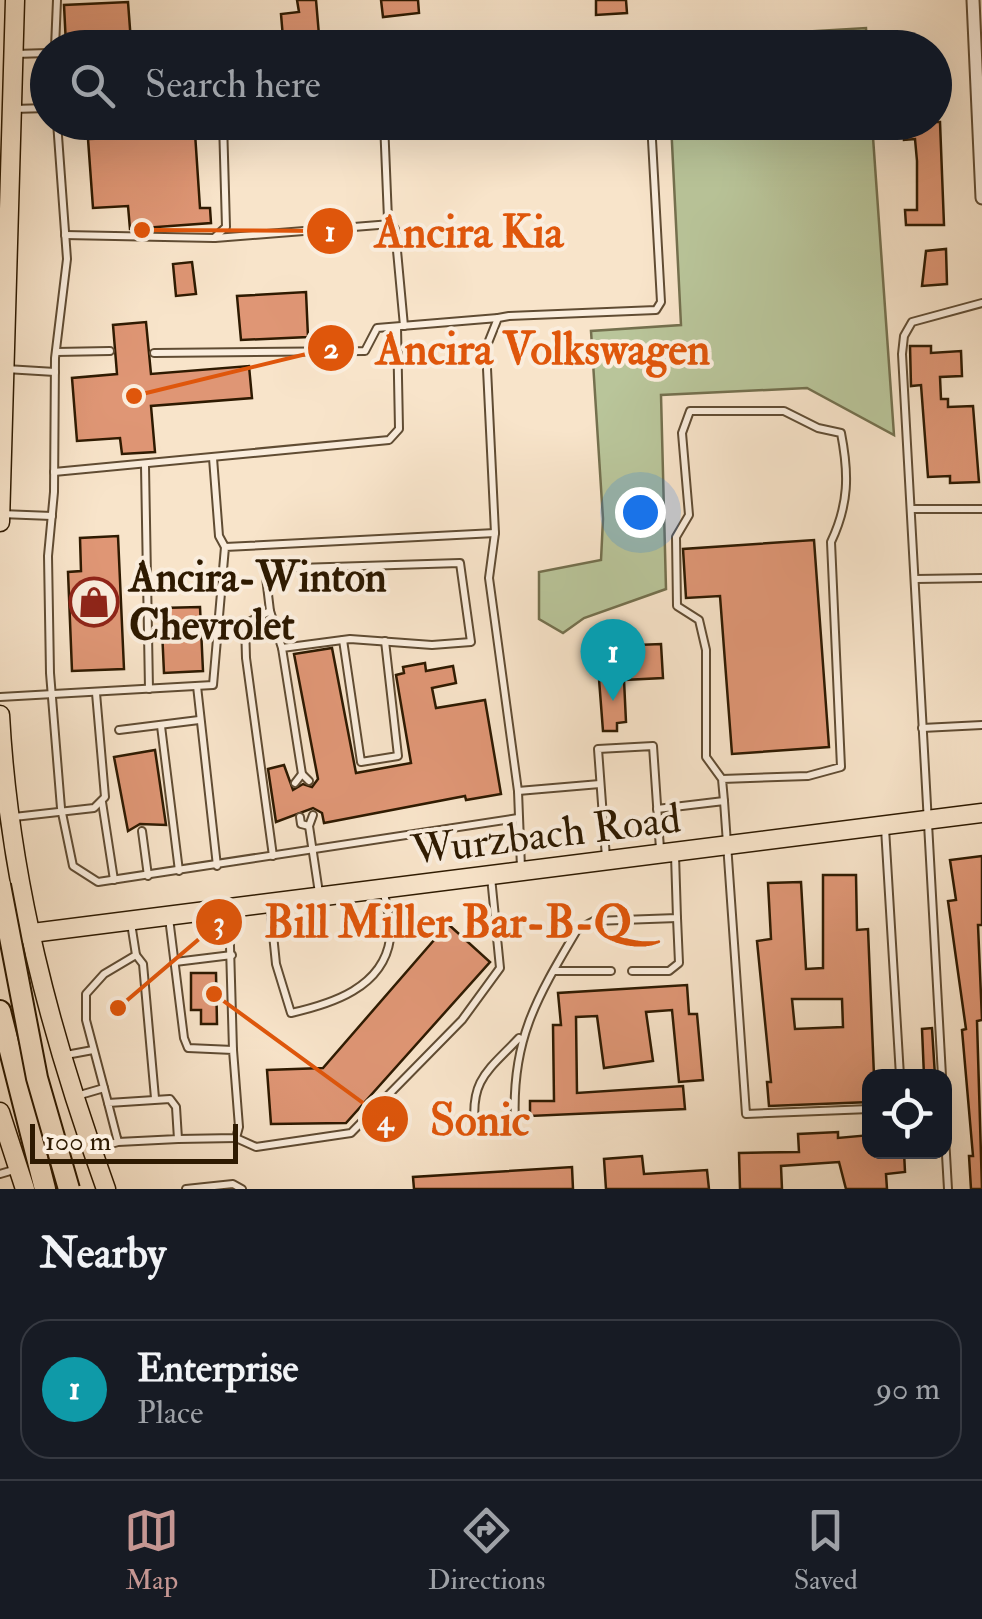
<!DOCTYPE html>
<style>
body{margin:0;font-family:"IM FELL Double Pica",serif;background:#242831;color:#f1f3f6}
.controls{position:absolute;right:30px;bottom:30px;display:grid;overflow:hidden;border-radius:20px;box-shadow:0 10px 40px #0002}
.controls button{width:90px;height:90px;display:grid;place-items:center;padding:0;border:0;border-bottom:2px solid #363941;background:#171b24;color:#f1f3f6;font:50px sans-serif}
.scale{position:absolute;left:30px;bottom:25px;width:208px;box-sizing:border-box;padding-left:10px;border:5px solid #2e1a01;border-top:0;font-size:28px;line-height:35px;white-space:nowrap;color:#2e1a01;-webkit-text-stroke:8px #faeddd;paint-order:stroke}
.you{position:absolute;left:640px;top:512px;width:35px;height:35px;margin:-25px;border:8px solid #fff;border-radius:50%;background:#1a73e8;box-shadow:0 0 0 15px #1a73e833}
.badge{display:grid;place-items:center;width:65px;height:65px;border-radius:50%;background:#c59692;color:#fff;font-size:32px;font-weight:700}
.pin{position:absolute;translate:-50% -82px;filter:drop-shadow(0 2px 5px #0008)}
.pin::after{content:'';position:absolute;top:52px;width:35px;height:30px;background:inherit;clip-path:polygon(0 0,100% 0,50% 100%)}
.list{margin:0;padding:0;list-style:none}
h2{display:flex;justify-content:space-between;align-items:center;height:130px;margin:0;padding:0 40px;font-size:42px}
h2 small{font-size:32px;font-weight:400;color:#9ea1a6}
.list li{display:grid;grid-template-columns:65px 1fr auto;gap:30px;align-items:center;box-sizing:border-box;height:140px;margin:0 20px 20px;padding:0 20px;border:2px solid #363941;border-radius:30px}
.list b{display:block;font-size:38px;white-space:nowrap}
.list p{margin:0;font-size:32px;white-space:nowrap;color:#9ea1a6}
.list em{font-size:32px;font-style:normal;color:#9ea1a6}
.icon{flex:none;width:55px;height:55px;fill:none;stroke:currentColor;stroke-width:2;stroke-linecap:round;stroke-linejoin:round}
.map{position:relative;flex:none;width:982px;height:1189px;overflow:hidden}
.search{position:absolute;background:#171b24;box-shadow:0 10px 40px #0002;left:30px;right:30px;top:30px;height:110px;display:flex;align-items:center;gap:25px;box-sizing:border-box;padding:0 35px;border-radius:55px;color:#9ea1a6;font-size:38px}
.sheet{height:290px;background:#171b24}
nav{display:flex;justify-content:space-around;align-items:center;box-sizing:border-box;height:140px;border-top:2px solid #363941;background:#171b24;font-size:28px;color:#9ea1a6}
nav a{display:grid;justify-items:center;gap:5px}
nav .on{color:#c59692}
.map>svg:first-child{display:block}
.green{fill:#b9c59a;stroke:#74704e;stroke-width:2.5}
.building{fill:#df9675;stroke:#2e1a01;stroke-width:2.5;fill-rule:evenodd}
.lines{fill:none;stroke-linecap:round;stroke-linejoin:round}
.service-casing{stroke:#604c33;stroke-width:10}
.minor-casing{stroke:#604c33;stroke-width:15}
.primary-casing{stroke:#2e1a01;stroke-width:21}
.motorway-casing{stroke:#2e1a01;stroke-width:24}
.service{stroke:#faeddd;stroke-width:6}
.minor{stroke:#faeddd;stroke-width:11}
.primary{stroke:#f8e4ca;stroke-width:18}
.motorway{stroke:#f8e4ca;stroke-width:20}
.motorway-bridge-casing{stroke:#2e1a01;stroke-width:24;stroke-linecap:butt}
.motorway-bridge{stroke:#f8e4ca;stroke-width:20}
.labels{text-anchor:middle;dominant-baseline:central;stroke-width:8;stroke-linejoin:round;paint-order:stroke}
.poi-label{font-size:42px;font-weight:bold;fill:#2e1a01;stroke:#faeddd;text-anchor:start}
.street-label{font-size:42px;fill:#2e1a01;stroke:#faeddd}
.leader{fill:none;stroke:#df560b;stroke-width:4}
.callout-dot{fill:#df560b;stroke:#faeddd;stroke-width:4}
.mark-label{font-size:30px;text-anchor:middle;font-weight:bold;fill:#fff}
.callout-label{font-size:45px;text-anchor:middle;font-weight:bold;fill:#df560b;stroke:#faeddd;stroke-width:8;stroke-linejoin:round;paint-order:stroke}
</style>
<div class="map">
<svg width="982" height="1189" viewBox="0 0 982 1189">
<rect width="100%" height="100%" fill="#f8e4ca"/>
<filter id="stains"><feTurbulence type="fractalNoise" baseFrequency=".002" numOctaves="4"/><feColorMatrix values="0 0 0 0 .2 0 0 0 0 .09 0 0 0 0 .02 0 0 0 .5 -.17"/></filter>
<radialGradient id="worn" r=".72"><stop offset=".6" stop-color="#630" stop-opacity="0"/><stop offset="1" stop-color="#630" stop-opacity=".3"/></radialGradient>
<g class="green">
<path d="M 866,28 L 867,47 L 668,47 L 667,40 Z"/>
<path d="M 671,123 L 872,123 L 894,435 L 807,388 L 661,395 L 666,589 L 584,618 L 563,633 L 539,619 L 539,572 L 601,560 L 603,519 L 591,331 L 681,325 Z"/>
</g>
<g class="building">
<path d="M 297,0 L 316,0 L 319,35 L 283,38 L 281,14 L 299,12 Z"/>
<path d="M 381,0 L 418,0 L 419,13 L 383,17 Z"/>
<path d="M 596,0 L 626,0 L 627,13 L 596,15 Z"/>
<path d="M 128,2 L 131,42 L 66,45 L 64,5 Z"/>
<path d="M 115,122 L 151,122 L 152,135 L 195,133 L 200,208 L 210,208 L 211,223 L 130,229 L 128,206 L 93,208 L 88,139 L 116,138 Z"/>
<path d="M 914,122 L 940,122 L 944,225 L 906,225 L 905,210 L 917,210 L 917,161 L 915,139 L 904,140 L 904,126 L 914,126 Z"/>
<path d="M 946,249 L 947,284 L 922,286 L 926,251 Z"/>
<path d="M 192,262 L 196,294 L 176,296 L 173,264 Z"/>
<path d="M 306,292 L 308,337 L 241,340 L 237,296 Z"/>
<path d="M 146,322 L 151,374 L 249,366 L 252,398 L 151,406 L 155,452 L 122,454 L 120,438 L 77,441 L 72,378 L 117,374 L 113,325 Z"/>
<path d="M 910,346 L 931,346 L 931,353 L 961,351 L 962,376 L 940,377 L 941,399 L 948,399 L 948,407 L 973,406 L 979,482 L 950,483 L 950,476 L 928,477 L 921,385 L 911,386 Z"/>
<path d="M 118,536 L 124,669 L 72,671 L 68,572 L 81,571 L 80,538 Z"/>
<path d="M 814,540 L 829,747 L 732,754 L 720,596 L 686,598 L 683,549 Z"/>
<path d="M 200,607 L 203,671 L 164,673 L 161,608 Z"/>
<path d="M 661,644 L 663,678 L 624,680 L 626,722 L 617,723 L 617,731 L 603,731 L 597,653 L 613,653 L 612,646 Z"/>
<path d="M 332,648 L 356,773 L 411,763 L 396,675 L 404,673 L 403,667 L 425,663 L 426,671 L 453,666 L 456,683 L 432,688 L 436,708 L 485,700 L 501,794 L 466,800 L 465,796 L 324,823 L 322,813 L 313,808 L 276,822 L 268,769 L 284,765 L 293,790 L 303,784 L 312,787 L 318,779 L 294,654 Z"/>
<path d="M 155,750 L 166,825 L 140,824 L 128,831 L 114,757 Z"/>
<path d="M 982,856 L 982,925 L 978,925 L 982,1020 L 977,1021 L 982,1189 L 971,1189 L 969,1156 L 973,1156 L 962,1030 L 966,1029 L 948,901 L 956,900 L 950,860 Z"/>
<path d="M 823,875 L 856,875 L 857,930 L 868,929 L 874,1076 L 870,1076 L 870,1102 L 769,1106 L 767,1082 L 771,1082 L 757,941 L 771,939 L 768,883 L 801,882 L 806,969 L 823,968 ZM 792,999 L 842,999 L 843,1027 L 795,1029 Z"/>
<path d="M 448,924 L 490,962 L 346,1123 L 271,1124 L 267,1070 L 323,1068 Z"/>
<path d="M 191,973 L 216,973 L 217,1024 L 201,1024 L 201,1010 L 191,1010 Z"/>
<path d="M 687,985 L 689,1014 L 697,1014 L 703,1080 L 679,1082 L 672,1010 L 646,1012 L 653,1061 L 604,1068 L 597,1016 L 576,1017 L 577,1093 L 683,1086 L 685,1109 L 530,1116 L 530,1101 L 554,1101 L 553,1025 L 561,1025 L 558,993 Z"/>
<path d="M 932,1028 L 935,1076 L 924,1076 L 922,1029 Z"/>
<path d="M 838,1132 L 838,1138 L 870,1135 L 870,1152 L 904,1152 L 905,1172 L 886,1174 L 887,1189 L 846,1189 L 839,1162 L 781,1166 L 782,1189 L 740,1189 L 739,1153 L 799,1152 L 798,1134 Z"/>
<path d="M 642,1156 L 644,1174 L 707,1170 L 709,1189 L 606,1189 L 604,1159 Z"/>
<path d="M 572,1167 L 573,1189 L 414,1189 L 413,1177 Z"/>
</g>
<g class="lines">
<g class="service-casing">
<g id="service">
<path d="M 55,48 L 57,0"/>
<path d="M 15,54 L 48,53"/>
<path d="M 13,109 L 48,108"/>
<path d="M 57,122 L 67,259 L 55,358 L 54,492 L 48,556 L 50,673 L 61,808 L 73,866 L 98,882 L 518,818"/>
<path d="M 300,122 L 304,129 L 314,131 L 438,122"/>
<path d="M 384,122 L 388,219 L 395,229 L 404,326"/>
<path d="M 65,235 L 214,238 L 226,227 L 223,122"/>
<path d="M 215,238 L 391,224"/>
<path d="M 56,352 L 110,351"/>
<path d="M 154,353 L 365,351 L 377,328 L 498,318"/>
<path d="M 6,369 L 55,372"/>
<path d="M 213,458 L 219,536 L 225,547"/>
<path d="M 145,466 L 149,689"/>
<path d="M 54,472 L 389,440 L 399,429 L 397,327"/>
<path d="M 912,509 L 982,509"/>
<path d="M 1,514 L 52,516"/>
<path d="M 916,579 L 982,578"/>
<path d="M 270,611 L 282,648"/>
<path d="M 343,640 L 361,762 L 398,756 L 385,641"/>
<path d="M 197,686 L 217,866"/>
<path d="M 0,697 L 213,685 L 225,547 L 495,533"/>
<path d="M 161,726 L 179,871"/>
<path d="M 922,728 L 982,725"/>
<path d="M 119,730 L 199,720"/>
<path d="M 722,779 L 706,757 L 706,650 L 699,620 L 677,606 L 676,537 L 689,515 L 682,433 L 690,411 L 784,411 L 818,428 L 841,433 C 849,474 849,504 831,542 L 841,767 L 808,776 L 722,779 L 724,801"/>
<path d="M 295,783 L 302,774"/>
<path d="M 518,791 L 600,784"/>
<path d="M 102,802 L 114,880"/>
<path d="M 657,809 L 724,801 L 746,1114 L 870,1109"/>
<path d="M 313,815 L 309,826 L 319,893"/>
<path d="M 14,817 L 94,808 L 105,797 L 96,693"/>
<path d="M 300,817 L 301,824 L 309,826"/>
<path d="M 885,828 L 900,1076"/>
<path d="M 142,831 L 148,876"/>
<path d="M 273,856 L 246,658 L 245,624 L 270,611 L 265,569 L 460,563 L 471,642 L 432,645 L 350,639 L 282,648 L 302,774 L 309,781"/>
<path d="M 606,858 L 598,749 L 653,746 L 660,849"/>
<path d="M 521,868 L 518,791 L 489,578 L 495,533 L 486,348 L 498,318 L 509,316 L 656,310 L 661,302 L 651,122"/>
<path d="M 270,905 L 276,964 L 291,1013 C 331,1004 383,988 390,939 C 393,926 386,906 384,893"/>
<path d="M 229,912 L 233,1050"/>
<path d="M 169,918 L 184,1038 L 188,1048 L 233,1050 L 239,1127 L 236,1138 L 178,1139"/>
<path d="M 136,955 L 143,964 L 155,1098"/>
<path d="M 175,962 L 232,955"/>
<path d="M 554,971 L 611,971"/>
<path d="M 632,971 L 669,971 L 679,963 L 677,918"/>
<path d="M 519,1038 C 489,1070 470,1079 475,1126 L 515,1123 C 511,1041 536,999 577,930 L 594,921 L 677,918 L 675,855"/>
<path d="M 66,1055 L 93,1050"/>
<path d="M 942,1076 L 902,354 L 904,336 L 912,322 L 982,303"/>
<path d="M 80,1095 L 104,1088"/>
<path d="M 108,1103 L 86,1020 L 86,994 L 104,974 L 136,955 L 131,923"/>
<path d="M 944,1120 L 948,1189"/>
<path d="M 236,1138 L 256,1147 L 351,1133 L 462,1020 L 500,968 L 491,877"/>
<path d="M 93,1149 L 118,1142 L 178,1139 L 176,1107 L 170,1099 L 108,1103 L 118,1142"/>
<path d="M 0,1174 L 17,1169"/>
<path d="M 186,1189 L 233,1184 L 242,1189"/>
</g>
</g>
<g class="minor-casing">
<path id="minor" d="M 973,0 L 982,198"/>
</g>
<g class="primary-casing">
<g id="primary">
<path d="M 0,522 L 15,0"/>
<path d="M 0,715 C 9,880 50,1034 106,1189"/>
<path d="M 0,937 L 982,813"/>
<path d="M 0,1112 L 25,1189"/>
</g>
</g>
<g class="motorway-casing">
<path id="motorway" d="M 0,1011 L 45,1189"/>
</g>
<use href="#service" class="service"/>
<use href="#minor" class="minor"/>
<use href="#primary" class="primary"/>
<use href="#motorway" class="motorway"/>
<g class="motorway-bridge-casing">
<path id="motorway-bridge" d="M 0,885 L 37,1078 L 69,1189"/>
</g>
<use href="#motorway-bridge" class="motorway-bridge"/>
</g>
<defs>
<g id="shop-ring" transform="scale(2.5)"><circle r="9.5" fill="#faeddd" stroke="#8f2418" stroke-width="1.5"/><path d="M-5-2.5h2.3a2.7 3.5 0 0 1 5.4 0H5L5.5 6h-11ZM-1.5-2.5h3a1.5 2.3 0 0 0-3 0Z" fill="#8f2418"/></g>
</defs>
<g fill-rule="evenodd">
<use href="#shop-ring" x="94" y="602"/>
</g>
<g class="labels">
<g class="poi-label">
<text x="129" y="578">Ancira-Winton<tspan x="129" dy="48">Chevrolet</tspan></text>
</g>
<g class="street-label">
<text transform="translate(546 835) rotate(-7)">Wurzbach Road</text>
</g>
</g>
<path class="leader" d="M142 230L330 231M134 396L331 348M118 1008L219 922M214 994L385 1119"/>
<g class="callout-dot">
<circle cx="142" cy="230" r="10"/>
<circle cx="134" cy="396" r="10"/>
<circle cx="118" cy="1008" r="10"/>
<circle cx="214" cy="994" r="10"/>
<circle cx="330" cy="231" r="25"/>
<circle cx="331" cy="348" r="25"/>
<circle cx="219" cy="922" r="25"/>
<circle cx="385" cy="1119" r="25"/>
</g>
<g class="mark-label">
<text x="330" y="241">1</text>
<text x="331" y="358">2</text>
<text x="219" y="932">3</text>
<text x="385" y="1130">4</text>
</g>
<g class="callout-label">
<text x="469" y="247">Ancira Kia</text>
<text x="543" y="364">Ancira Volkswagen</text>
<text x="448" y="937">Bill Miller Bar-B-Q</text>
<text x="480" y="1135">Sonic</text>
</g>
<rect width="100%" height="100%" filter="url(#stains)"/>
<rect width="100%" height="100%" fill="url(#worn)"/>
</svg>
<div class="controls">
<button><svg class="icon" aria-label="locate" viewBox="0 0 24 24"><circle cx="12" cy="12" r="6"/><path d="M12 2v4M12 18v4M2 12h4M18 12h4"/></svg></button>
</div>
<div class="scale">100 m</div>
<div class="you"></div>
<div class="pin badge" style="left:613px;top:701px;background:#0f9aa8">1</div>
<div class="search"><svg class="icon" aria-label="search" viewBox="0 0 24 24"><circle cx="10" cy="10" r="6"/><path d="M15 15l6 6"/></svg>Search here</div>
</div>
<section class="sheet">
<h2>Nearby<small></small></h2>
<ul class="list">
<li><span class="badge" style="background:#0f9aa8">1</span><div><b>Enterprise</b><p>Place</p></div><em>90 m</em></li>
</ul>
</section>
<nav>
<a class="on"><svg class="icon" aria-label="map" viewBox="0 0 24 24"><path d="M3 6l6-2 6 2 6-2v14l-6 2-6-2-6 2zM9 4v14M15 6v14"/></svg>Map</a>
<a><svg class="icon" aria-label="directions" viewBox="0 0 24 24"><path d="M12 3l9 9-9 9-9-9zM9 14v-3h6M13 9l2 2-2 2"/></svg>Directions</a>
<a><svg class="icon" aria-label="saved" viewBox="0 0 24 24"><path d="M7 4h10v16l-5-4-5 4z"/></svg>Saved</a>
</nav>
